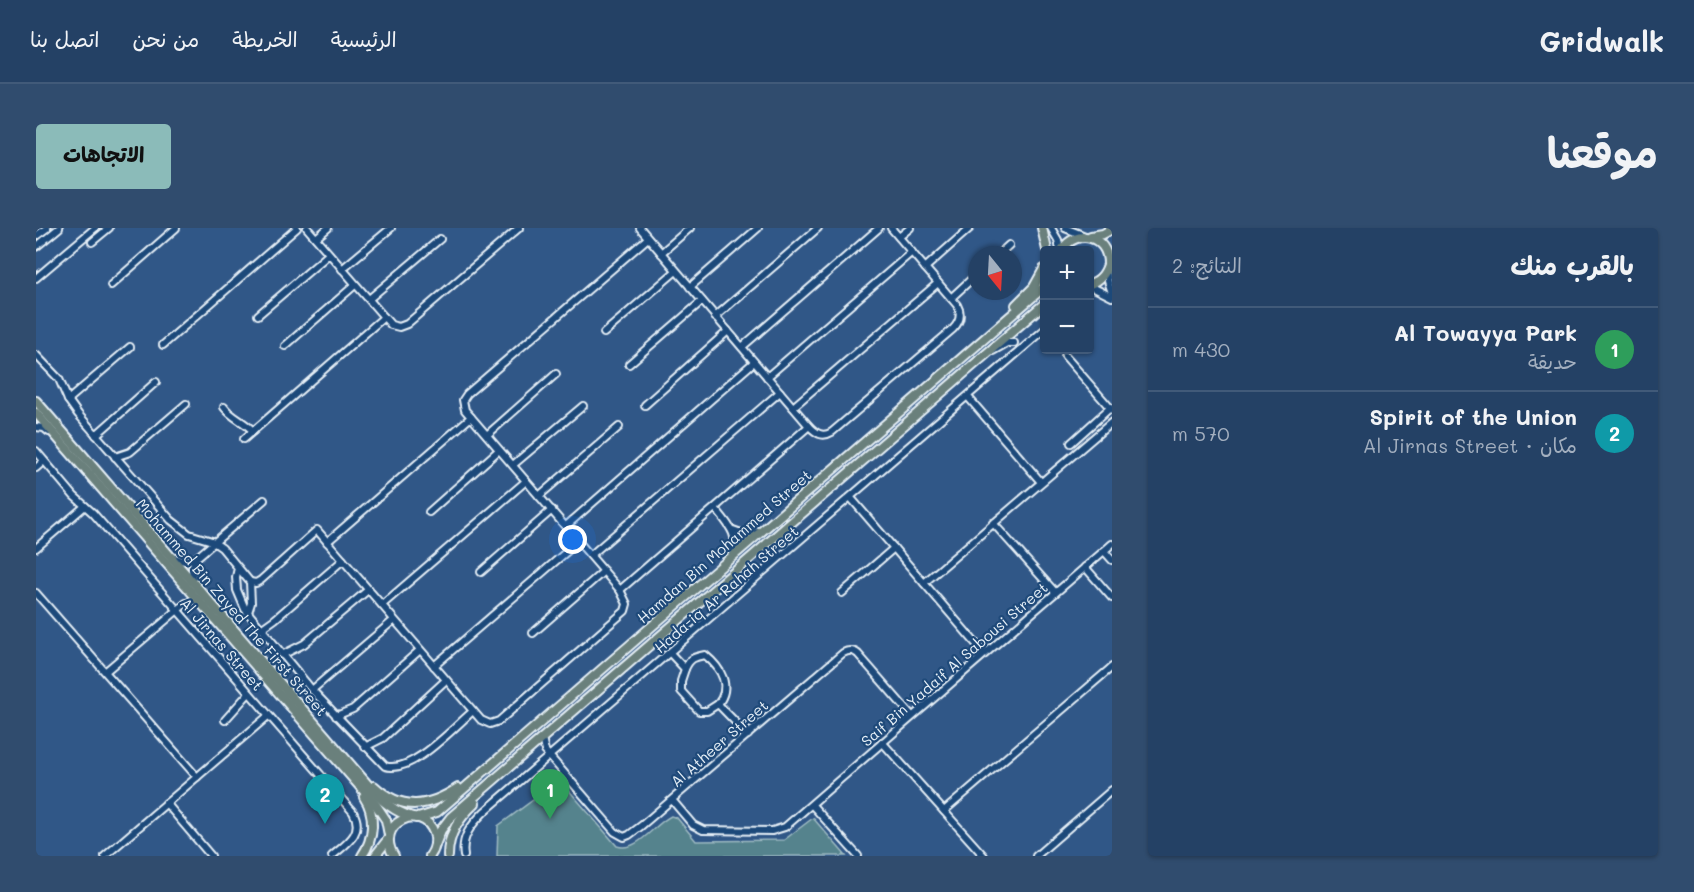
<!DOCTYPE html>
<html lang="ar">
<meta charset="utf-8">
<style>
body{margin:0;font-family:Mali,"Playpen Sans Arabic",sans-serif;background:#304c6e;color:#f1f3f6;direction:rtl}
.controls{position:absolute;right:18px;top:18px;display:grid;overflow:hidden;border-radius:6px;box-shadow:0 2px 4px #0004}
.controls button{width:54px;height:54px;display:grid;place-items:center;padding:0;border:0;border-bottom:2px solid #415a79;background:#244165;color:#f1f3f6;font:30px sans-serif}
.compass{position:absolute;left:932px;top:18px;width:54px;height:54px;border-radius:50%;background:#244165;box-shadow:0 2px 4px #0004;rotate:162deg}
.you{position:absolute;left:537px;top:312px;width:21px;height:21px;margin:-15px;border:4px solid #fff;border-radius:50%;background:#1a73e8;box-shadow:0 0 0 9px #1a73e833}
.badge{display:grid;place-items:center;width:39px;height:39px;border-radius:50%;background:#8bbbb9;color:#fff;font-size:20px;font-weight:700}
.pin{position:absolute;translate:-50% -50px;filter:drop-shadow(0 2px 3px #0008)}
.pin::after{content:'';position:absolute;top:32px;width:21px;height:18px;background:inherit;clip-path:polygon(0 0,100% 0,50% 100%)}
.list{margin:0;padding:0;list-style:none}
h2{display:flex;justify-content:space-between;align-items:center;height:78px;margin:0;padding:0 24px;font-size:26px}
h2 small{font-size:20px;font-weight:400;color:#a3afbf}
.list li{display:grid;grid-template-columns:39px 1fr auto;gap:18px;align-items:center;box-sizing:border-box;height:84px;padding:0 24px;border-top:2px solid #415a79}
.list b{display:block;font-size:22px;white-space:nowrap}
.list p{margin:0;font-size:20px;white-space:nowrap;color:#a3afbf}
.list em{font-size:20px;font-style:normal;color:#a3afbf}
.map{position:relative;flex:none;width:1076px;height:628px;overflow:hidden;direction:ltr;border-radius:6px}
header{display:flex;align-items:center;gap:36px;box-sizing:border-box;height:84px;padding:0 30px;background:#244165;border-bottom:2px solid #415a79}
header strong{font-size:28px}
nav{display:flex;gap:33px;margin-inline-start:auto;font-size:21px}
.intro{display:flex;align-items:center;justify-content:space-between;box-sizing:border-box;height:144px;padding:0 36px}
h1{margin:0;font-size:42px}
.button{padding:15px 27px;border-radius:6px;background:#8bbbb9;color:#111;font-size:21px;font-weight:700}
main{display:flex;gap:36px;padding:0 36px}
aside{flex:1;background:#244165;border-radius:6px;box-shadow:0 2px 4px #0004}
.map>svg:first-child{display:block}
.green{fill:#55838d;stroke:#9ebac2;stroke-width:1.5}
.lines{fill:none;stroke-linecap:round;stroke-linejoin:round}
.minor-casing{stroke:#e8f1f8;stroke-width:10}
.major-casing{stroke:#e8f1f8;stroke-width:12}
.minor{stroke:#1f4a7a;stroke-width:6}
.major{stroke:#6a807c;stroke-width:8}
.labels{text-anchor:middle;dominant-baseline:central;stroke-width:4.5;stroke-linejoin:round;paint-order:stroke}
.street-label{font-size:15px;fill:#e8f1f8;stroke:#1f4a7a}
</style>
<header>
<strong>Gridwalk</strong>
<nav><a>الرئيسية</a><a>الخريطة</a><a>من نحن</a><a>اتصل بنا</a></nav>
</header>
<div class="intro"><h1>موقعنا</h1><a class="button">الاتجاهات</a></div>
<main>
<aside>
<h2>بالقرب منك<small>النتائج: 2</small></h2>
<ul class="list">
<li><span class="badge" style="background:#2e9e5b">1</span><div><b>Al Towayya Park</b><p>حديقة</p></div><em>430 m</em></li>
<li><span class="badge" style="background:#0f9aa8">2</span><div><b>Spirit of the Union</b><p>مكان · Al Jirnas Street</p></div><em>570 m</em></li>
</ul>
</aside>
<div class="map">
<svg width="1076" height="628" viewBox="0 0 1076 628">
<rect width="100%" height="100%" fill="#305787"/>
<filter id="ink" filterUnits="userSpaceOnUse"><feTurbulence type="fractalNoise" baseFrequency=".0167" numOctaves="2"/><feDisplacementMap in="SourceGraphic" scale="12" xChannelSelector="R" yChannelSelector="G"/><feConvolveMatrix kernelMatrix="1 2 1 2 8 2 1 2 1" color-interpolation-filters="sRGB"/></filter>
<g filter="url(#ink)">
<path class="green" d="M 524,552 L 581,618 C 601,625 618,596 635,588 L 641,590 L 660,613 L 748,612 L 777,590 L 810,628 L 461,628 L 462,598 Z"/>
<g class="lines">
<g class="minor-casing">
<g id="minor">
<path d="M 271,0 L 348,89 L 355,97 L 363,99 L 371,96 L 483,0"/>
<path d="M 604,0 L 773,198 C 780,205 786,210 796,204 L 917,101 C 924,94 926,86 921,77 L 855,0"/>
<path d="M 1015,0 L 1022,12 L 1024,22"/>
<path d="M 1029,0 L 1049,8"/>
<path d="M 0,8 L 11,0"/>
<path d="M 863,9 L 874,0"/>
<path d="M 280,10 L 292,0"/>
<path d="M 56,14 L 73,0"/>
<path d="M 0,19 L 23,0"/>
<path d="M 625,25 L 654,0"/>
<path d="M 962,27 L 973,17"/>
<path d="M 889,40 L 934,0"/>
<path d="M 1071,40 L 1072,53 L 1076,65"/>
<path d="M 306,41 L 355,0"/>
<path d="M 0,50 L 59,0"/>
<path d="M 75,57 L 140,0"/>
<path d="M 1054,58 L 1076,69"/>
<path d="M 654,59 L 722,0"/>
<path d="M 915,70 L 941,46"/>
<path d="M 333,71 L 404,11"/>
<path d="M 222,87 L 293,26"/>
<path d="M 679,89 L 782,0"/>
<path d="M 568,105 L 640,43"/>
<path d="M 127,117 L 261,0"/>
<path d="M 249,118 L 319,57"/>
<path d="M 706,119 L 843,0"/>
<path d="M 957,123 L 971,115 L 978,115"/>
<path d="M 0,127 L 23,151 L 32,172 L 42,186 L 135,292 L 153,306 L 176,313 L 186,320 L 214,354 L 215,375 L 212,384"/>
<path d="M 1029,128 L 1076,182"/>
<path d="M 593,136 L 666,73"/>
<path d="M 731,149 L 876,24"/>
<path d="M 932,169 L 1005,254"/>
<path d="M 32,172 L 94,119"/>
<path d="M 609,177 L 692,103"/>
<path d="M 188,179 C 196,190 208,193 217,203"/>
<path d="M 757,179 L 902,55"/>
<path d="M 0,199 L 8,200 L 13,204"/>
<path d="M 60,207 L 120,154"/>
<path d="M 451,207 L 520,146"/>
<path d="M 208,211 L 348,89"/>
<path d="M 1035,215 L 1074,180"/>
<path d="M 0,223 L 38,268 L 57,285 L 317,584 C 329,605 310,616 296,628"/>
<path d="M 79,229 L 94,224 L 150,176"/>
<path d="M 477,237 L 547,178"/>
<path d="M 0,240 L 8,233"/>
<path d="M 503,268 L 583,199"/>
<path d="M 815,270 L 948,425"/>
<path d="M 679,280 C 691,295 706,309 695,329"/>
<path d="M 393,284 L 463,222"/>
<path d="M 957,295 L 1019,364"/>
<path d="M 530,298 L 718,134"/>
<path d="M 697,302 L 708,306 L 725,303"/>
<path d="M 291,314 L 435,189"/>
<path d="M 0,320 L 49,278"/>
<path d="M 1068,323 L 1076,332"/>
<path d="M 555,327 L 744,164"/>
<path d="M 135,329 L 149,333 L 160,330"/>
<path d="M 1049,339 L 1076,370"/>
<path d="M 202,340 L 200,349 L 201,362 L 209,381 L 276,462 L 349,538 C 375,547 418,499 437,483"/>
<path d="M 445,344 L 516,282"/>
<path d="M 157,353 L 156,340 L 160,330 L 228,272"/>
<path d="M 214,354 L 220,355 L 225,352 L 281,302 L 445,492 L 454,496 L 463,493 L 589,383 L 591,376 L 584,362 L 429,182 L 427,172 L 431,166 L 612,10"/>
<path d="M 888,355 L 1076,194"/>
<path d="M 584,362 L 773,198"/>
<path d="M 0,365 L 161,549"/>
<path d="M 806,365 L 858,320"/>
<path d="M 346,377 L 490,253"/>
<path d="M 225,401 L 239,391 L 307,332"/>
<path d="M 497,405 L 568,343"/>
<path d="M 634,425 L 649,441 L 645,453 L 645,463 L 663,483 L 671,483 L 682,476 L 712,507"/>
<path d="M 246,427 L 268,416 L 332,362"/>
<path d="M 398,438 L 543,313"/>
<path d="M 649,441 C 654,430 658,429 669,427 C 685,440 696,458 682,476"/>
<path d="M 70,443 L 150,375 L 161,372"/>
<path d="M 276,462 L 358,392"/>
<path d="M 300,488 L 317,481 L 384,422"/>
<path d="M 189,492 L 213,465"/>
<path d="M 506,510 L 509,523 L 579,604 L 588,609 L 593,607 L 605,598 L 807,425 C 813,422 817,422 822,426 L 876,488"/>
<path d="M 846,514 L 948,628"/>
<path d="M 329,519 L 347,510 L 410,452"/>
<path d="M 636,572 L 657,597 L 667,602 L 736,603 L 749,599 L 1076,316"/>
<path d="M 130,575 L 175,628"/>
<path d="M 776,577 L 822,628"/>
<path d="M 908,583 L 1076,439"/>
<path d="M 69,628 L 232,488"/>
<path d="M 428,628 C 425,609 435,597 448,584 L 1008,102"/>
<path d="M 1000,628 L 1076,562"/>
</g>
</g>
<g class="major-casing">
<g id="major">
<path d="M 1006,0 L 1011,22"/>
<path d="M 1055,8 L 1067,6 L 1076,1"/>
<path d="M 1026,22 C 1040,0 1072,7 1072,36"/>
<path d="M 1054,56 C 1065,52 1070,45 1073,33"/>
<path d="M 980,77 L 998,59 L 1008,41"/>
<path d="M 0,173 L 339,565 C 351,578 363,586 380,590"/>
<path d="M 0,185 L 340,577 L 350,592 L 353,607"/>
<path d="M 338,558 C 366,584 393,579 422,560"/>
<path d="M 382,590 L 401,584 L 1008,59"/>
<path d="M 399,617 L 405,602 L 415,589 L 1008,76"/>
<path d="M 326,628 C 338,611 340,587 328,569"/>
<path d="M 339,628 L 353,610"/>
<path d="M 358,628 C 337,595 387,573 398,605 C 401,614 399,621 394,628"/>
<path d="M 412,628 C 412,606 423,590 439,575"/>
</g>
</g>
<use href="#minor" class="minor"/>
<use href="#major" class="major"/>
</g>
</g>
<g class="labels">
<g class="street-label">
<text transform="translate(688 318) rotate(-41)">Hamdan Bin Mohammed Street</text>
<text transform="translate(690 361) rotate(-41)">Hada-iq Ar Rahah Street</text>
<text transform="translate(196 379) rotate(49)">Mohammed Bin Zayed The First Street</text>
<text transform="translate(186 416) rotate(49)">Al Jirnas Street</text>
<text transform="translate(918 436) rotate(-41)">Saif Bin Yadaif Al Sabousi Street</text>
<text transform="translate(683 515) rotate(-41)">Al Atheer Street</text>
</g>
</g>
</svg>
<div class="controls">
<button>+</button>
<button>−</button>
</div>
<svg class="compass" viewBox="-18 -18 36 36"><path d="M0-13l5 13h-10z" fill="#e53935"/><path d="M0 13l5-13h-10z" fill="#a3afbf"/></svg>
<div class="you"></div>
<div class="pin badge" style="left:514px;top:591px;background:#2e9e5b">1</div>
<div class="pin badge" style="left:289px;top:596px;background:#0f9aa8">2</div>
</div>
</main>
